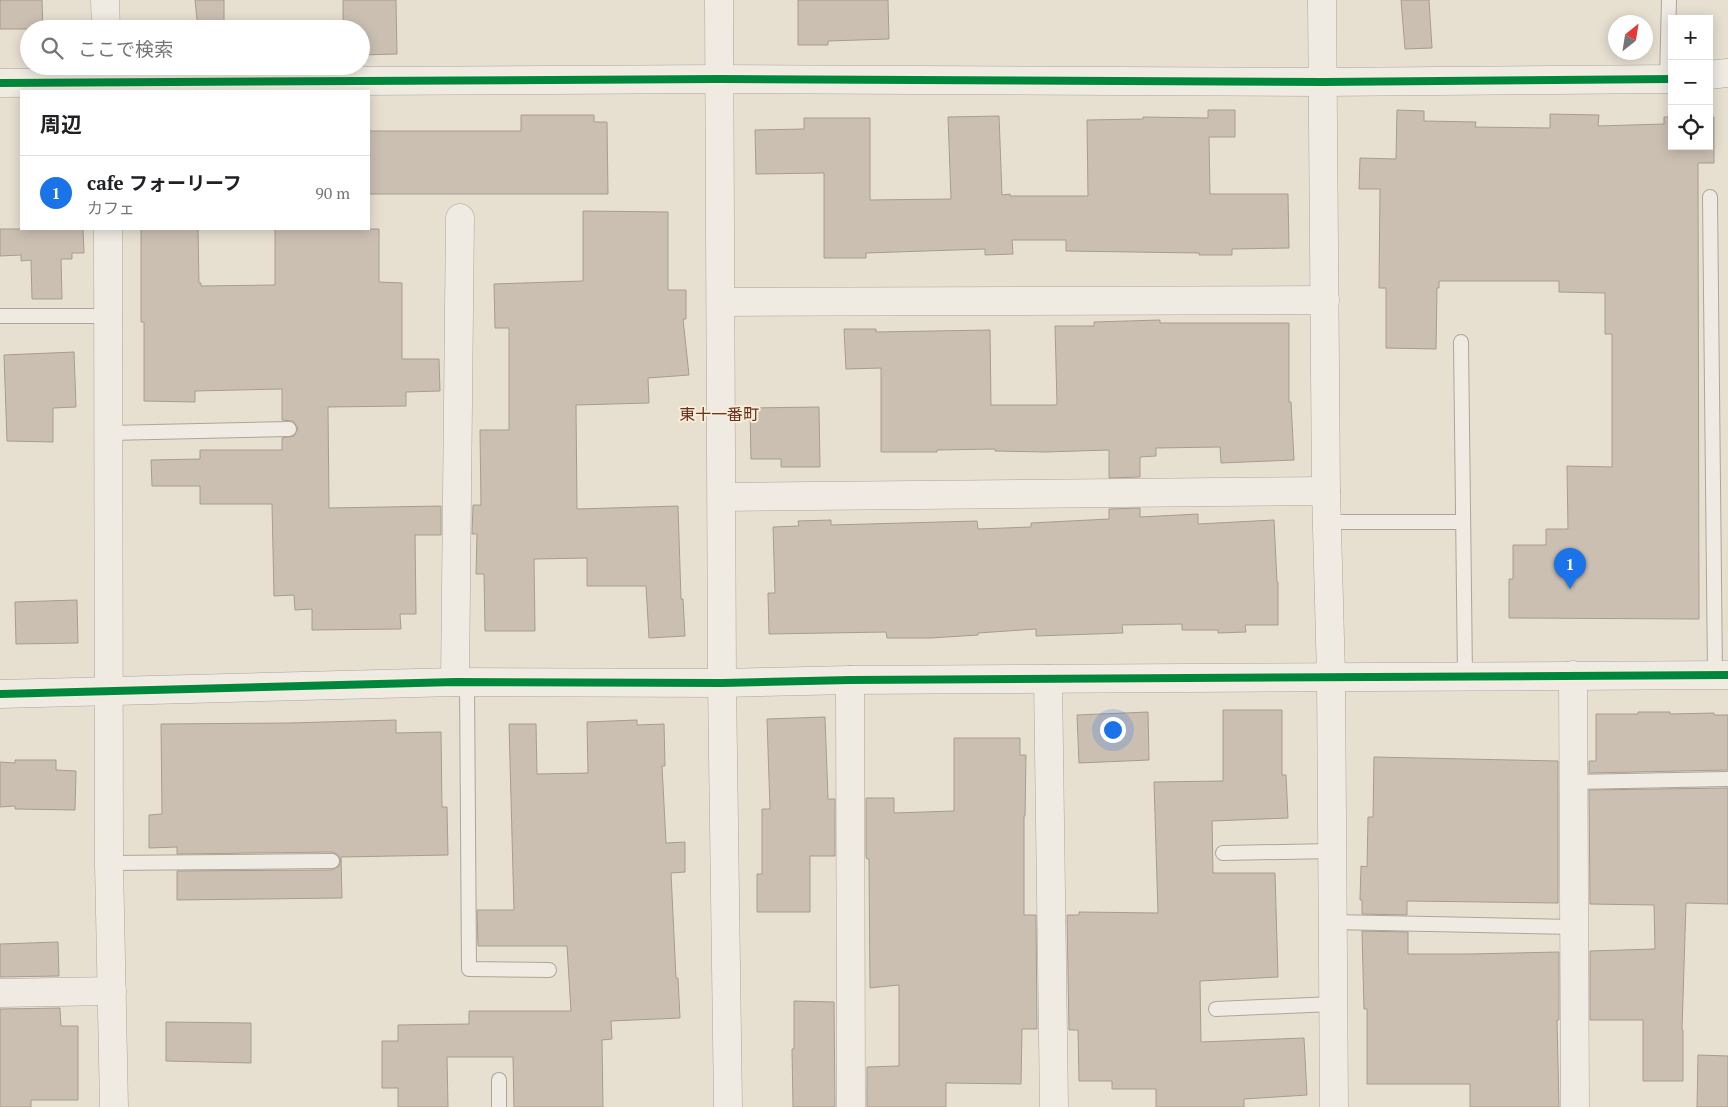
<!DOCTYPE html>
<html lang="ja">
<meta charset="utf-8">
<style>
body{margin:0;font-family:"PT Serif","Noto Sans JP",serif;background:#f6f6f6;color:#202124}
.controls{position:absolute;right:15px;top:15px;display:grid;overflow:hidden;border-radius:0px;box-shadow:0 2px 12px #0003}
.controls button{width:45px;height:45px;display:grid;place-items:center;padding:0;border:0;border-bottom:1px solid #e0e0e0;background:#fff;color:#202124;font:25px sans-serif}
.compass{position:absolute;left:1608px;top:15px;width:45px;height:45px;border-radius:50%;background:#fff;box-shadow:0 2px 12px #0003;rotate:30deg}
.you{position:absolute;left:1112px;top:729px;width:18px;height:18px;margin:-12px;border:4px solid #fff;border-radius:50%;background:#1a73e8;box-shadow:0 0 0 8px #1a73e833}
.badge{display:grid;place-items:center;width:32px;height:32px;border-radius:50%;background:#1a73e8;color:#fff;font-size:16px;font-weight:700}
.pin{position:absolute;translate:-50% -41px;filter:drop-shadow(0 1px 2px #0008)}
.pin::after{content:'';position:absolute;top:26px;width:18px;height:15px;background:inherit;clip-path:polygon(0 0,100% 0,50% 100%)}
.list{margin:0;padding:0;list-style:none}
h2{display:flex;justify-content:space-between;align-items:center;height:65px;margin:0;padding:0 20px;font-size:21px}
h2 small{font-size:16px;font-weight:400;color:#757577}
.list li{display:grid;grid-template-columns:32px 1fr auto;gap:15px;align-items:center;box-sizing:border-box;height:75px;padding:0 20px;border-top:1px solid #e0e0e0}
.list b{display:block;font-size:19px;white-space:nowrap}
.list p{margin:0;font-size:16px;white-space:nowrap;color:#757577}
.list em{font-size:16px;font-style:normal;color:#757577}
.icon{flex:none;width:28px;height:28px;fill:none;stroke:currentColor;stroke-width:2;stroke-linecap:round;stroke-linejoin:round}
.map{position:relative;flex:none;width:1728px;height:1107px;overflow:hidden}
.search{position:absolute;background:#fff;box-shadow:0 2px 12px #0003;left:20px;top:20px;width:350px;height:55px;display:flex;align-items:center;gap:12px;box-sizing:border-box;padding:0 18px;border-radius:28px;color:#757577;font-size:19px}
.panel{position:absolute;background:#fff;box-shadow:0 2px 12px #0003;left:20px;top:90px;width:350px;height:140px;border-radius:0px}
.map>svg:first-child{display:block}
.farmland{fill:#e6dfc2}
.building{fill:#cbbfb2;stroke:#a89c90}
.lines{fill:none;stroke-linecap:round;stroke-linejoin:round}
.lane-casing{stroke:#ada599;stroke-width:16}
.street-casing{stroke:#ada599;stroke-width:29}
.lane{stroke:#efebe3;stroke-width:14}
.street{stroke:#efebe3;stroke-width:28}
.cycleway-casing{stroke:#f7eed8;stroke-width:11}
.cycleway{stroke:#00873e;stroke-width:8}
.labels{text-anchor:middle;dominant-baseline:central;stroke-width:4;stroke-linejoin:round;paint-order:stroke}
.quarter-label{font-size:16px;fill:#6b2e1e;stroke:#f7eed8}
</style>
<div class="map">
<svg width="1728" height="1107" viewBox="0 0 1728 1107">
<rect width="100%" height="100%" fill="#e7e0d1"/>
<path class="farmland" d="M 1728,485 L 1728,630 L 1725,630 Z"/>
<g class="building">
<path d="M 0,0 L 42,0 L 43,29 L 0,29 Z"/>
<path d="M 195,0 L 224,0 L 224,29 L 198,29 Z"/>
<path d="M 343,0 L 396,0 L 397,54 L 361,55 L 361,29 L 343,29 Z"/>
<path d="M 798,0 L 888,0 L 889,39 L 828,41 L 828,45 L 798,45 Z"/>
<path d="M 1401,0 L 1429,0 L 1432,48 L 1405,49 Z"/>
<path d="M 1208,110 L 1235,110 L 1235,137 L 1209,137 L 1210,194 L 1288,194 L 1289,248 L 1232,249 L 1232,255 L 1199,255 L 1199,253 L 1066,251 L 1066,240 L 1012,240 L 1013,254 L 985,255 L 985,249 L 866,253 L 866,258 L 824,258 L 824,173 L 756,174 L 755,130 L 804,129 L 804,118 L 870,118 L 870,200 L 951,199 L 948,117 L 999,116 L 1002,195 L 1010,194 L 1010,196 L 1088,196 L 1087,120 L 1143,119 L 1143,117 L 1208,118 Z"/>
<path d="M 1397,110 L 1424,111 L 1424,121 L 1476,122 L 1475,127 L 1550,128 L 1550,114 L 1599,115 L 1598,126 L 1664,124 L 1664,117 L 1672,117 L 1672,146 L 1709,146 L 1709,117 L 1714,117 L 1714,163 L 1698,163 L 1699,619 L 1509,618 L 1509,579 L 1513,579 L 1513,545 L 1546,545 L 1546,529 L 1568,529 L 1567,466 L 1612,467 L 1612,334 L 1605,334 L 1605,293 L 1559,292 L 1559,281 L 1439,281 L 1439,288 L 1437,288 L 1436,349 L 1386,348 L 1386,288 L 1379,288 L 1380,189 L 1359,189 L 1360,158 L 1396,159 Z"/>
<path d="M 521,115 L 594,115 L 594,122 L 607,122 L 608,194 L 369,194 L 369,131 L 521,131 Z"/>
<path d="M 583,211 L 668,212 L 668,290 L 686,290 L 686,319 L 683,319 L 689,375 L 648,378 L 649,403 L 576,405 L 577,509 L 678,506 L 681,599 L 683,599 L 685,636 L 649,638 L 646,586 L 587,586 L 587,558 L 534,559 L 535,631 L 485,631 L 484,574 L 476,574 L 477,534 L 472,534 L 473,505 L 481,505 L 480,430 L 509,430 L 509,328 L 495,328 L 494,284 L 583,281 Z"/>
<path d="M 0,229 L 83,229 L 84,253 L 72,253 L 72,259 L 61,259 L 62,299 L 32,299 L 31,260 L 21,261 L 21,255 L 0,256 Z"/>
<path d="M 141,229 L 198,229 L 199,283 L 201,283 L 201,286 L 275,285 L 275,229 L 379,229 L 379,282 L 402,283 L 402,359 L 439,359 L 440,391 L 406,392 L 406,406 L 328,407 L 329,508 L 441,506 L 441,535 L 415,535 L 416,614 L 400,614 L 401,629 L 312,630 L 312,609 L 295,610 L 294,595 L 274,596 L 272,504 L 200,504 L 200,486 L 152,486 L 151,460 L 200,459 L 200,450 L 282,450 L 282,438 L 294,436 L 298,428 L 293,421 L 282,420 L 282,389 L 195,391 L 195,402 L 144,401 L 144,322 L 141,322 Z"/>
<path d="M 1160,320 L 1160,323 L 1289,323 L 1289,402 L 1291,402 L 1294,460 L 1221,463 L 1220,447 L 1156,448 L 1156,456 L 1140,457 L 1140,477 L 1109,478 L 1109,450 L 1045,452 L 995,451 L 995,449 L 937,450 L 937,452 L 881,452 L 881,368 L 846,369 L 844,329 L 876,329 L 876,332 L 990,330 L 991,405 L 1055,405 L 1057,404 L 1055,326 L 1094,326 L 1094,322 Z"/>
<path d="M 74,352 L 76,407 L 53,408 L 53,442 L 7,441 L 4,355 Z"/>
<path d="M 819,407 L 820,467 L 781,467 L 781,459 L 751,459 L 750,408 Z"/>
<path d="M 1140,508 L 1140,517 L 1198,514 L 1198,524 L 1274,520 L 1277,582 L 1278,582 L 1278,625 L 1245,625 L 1246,632 L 1218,633 L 1218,630 L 1182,630 L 1182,624 L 1122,625 L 1123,633 L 1036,636 L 1036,629 L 978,633 L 978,635 L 931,638 L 887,638 L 886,632 L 769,634 L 768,593 L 775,593 L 773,527 L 799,526 L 798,521 L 831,520 L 831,525 L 977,521 L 978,529 L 1031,527 L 1031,523 L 1109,519 L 1109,509 Z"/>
<path d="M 77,600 L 78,643 L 16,644 L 15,602 Z"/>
<path d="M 1223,710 L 1282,710 L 1282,775 L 1286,775 L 1288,818 L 1212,821 L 1213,873 L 1275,873 L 1278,977 L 1200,981 L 1201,1042 L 1304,1038 L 1307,1095 L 1244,1099 L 1244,1107 L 1156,1107 L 1156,1089 L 1112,1089 L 1112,1081 L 1079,1081 L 1078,1030 L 1069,1030 L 1067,915 L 1079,915 L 1079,912 L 1158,913 L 1154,782 L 1223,781 Z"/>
<path d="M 1148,712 L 1149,760 L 1079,763 L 1077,715 Z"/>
<path d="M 1638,712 L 1670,712 L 1670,714 L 1714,713 L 1714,715 L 1728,715 L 1728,770 L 1589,773 L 1589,761 L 1596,761 L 1596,714 L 1638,714 Z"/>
<path d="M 825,717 L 828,799 L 835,799 L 835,856 L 810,856 L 810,912 L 757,912 L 757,874 L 762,874 L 762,809 L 770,809 L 767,719 Z"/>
<path d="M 396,720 L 396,733 L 441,732 L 442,807 L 447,807 L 448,855 L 341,857 L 342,898 L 177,900 L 177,871 L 332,870 L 339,866 L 341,860 L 337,854 L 332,852 L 177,854 L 177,847 L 149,848 L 149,815 L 162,814 L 161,724 L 289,723 Z"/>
<path d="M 637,720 L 637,725 L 664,724 L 665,766 L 662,766 L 666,843 L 685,842 L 685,872 L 671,873 L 676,978 L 678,978 L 680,1018 L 611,1021 L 612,1039 L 602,1040 L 603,1107 L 514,1107 L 513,1057 L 447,1057 L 448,1107 L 398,1107 L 398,1088 L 382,1088 L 382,1041 L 398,1041 L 398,1025 L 469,1024 L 469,1011 L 571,1011 L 567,946 L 478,946 L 477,910 L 514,910 L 509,724 L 536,724 L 537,774 L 588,773 L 587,722 Z"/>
<path d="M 954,738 L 1020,738 L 1020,755 L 1026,755 L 1025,816 L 1024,816 L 1024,915 L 1036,915 L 1037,1029 L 1022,1029 L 1021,1084 L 946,1083 L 946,1107 L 867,1107 L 867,1067 L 899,1066 L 899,985 L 870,988 L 869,859 L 867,859 L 866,857 L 866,798 L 894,798 L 894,813 L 954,811 Z"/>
<path d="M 1374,757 L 1558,761 L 1558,903 L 1407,901 L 1407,915 L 1362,914 L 1362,900 L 1360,900 L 1361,866 L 1367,867 L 1368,817 L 1373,817 Z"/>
<path d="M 15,760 L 56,760 L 56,770 L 76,771 L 75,810 L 15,809 L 15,806 L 0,807 L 0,762 L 15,763 Z"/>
<path d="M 1728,788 L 1728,904 L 1686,903 L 1682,1030 L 1683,1030 L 1683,1081 L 1643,1081 L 1643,1020 L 1590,1020 L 1590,951 L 1655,949 L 1654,905 L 1590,904 L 1589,790 Z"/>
<path d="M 1362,931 L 1408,932 L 1408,954 L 1469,954 L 1559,952 L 1559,1020 L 1557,1020 L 1559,1107 L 1470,1107 L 1470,1084 L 1367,1084 L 1367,1009 L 1364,1009 Z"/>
<path d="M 58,942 L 59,976 L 0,977 L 0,944 Z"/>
<path d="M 794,1001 L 834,1002 L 835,1107 L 793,1107 L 792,1049 L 794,1049 Z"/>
<path d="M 60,1008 L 61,1026 L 78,1026 L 78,1100 L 31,1100 L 31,1107 L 0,1107 L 0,1009 Z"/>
<path d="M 166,1022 L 251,1023 L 251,1063 L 166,1061 Z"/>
<path d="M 1698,1055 L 1728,1056 L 1728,1107 L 1697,1107 Z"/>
</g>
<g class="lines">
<g class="lane-casing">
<g id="lane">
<path d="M 1667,79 L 1669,0"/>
<path d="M 1710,197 L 1715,675"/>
<path d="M 0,316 L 109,316"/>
<path d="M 1461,342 L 1465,676"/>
<path d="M 109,433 L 289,429"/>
<path d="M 1327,522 L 1463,522"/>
<path d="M 467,682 L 469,969 L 549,970"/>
<path d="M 1573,782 L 1728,779"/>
<path d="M 1223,853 L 1332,851"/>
<path d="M 109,863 L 332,861"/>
<path d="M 1332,922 L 1574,927"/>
<path d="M 1216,1009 L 1333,1004"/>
<path d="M 499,1107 L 499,1080"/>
</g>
</g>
<g class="street-casing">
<g id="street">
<path d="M 105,0 L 106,29"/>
<path d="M 719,0 L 722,683 L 728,1107"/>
<path d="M 1322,0 L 1326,491 L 1331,676 L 1334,1107"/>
<path d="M 1709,75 L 1728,73"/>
<path d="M 0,83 L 719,79 L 1323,82 L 1672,79"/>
<path d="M 108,229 L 109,863 L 114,1107"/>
<path d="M 721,302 L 1325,300"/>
<path d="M 722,497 L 1326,491"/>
<path d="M 1573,675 L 1575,1107"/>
<path d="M 1048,679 L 1054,1107"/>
<path d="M 850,680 L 851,1107"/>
<path d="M 455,682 L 460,218"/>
<path d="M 0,694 L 455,682 L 722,683 L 850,680 L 1728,675"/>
<path d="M 0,993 L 112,991"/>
</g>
</g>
<use href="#lane" class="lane"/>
<use href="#street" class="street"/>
<g class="cycleway-casing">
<g id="cycleway">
<path d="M 0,83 L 719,79 L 1323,82 L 1672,79"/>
<path d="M 0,694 L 455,682 L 722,683 L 850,680 L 1728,675"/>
</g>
</g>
<use href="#cycleway" class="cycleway"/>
</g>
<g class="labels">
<g class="quarter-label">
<text x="719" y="414">東十一番町</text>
</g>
</g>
</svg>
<div class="controls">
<button>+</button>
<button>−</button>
<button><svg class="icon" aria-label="locate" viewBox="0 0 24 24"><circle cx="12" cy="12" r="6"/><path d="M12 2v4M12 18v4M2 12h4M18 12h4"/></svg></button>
</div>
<svg class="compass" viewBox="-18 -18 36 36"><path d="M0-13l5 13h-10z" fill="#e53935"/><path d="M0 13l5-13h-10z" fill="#757577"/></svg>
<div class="you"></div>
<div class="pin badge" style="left:1570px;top:589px">1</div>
<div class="search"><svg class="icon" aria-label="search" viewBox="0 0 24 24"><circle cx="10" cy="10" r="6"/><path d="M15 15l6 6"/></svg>ここで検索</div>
<section class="panel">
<h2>周辺<small></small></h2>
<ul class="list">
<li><span class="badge">1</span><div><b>cafe フォーリーフ</b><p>カフェ</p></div><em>90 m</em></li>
</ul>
</section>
</div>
